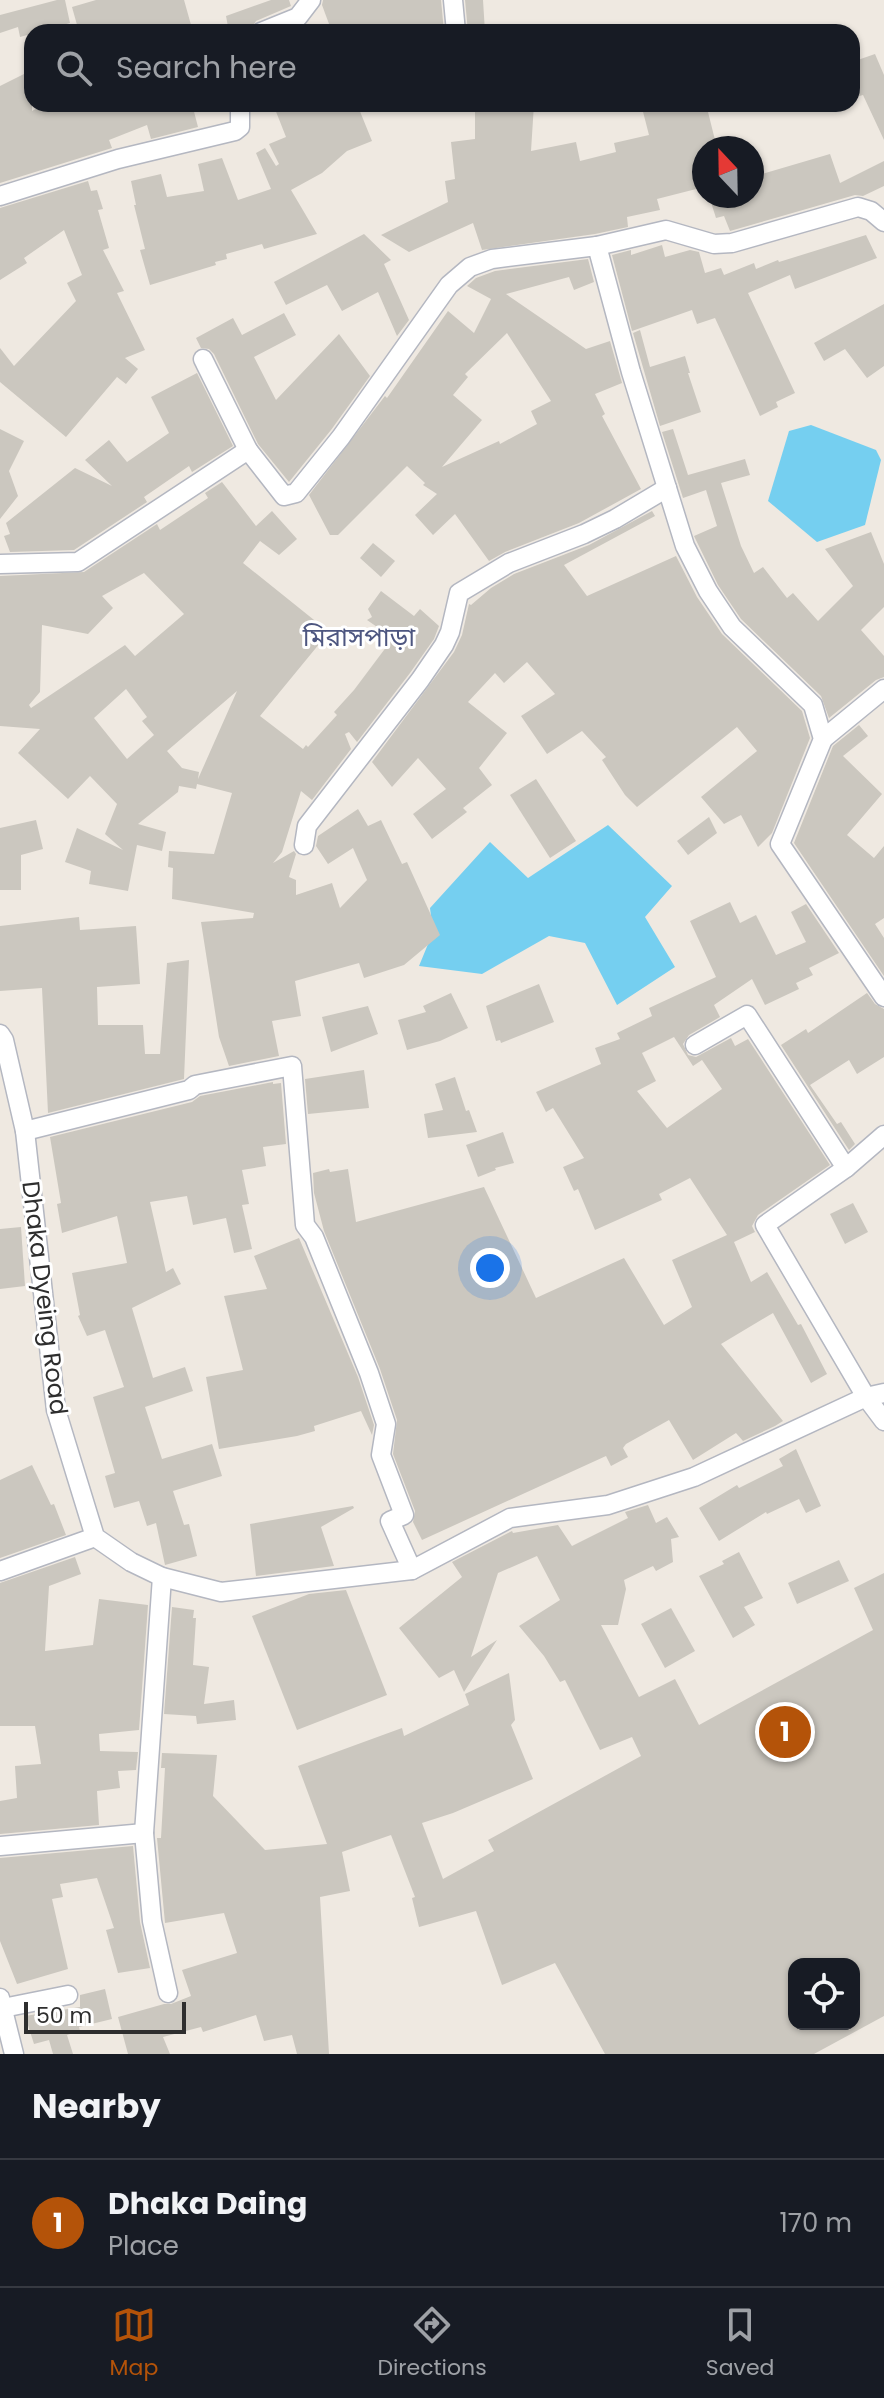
<!DOCTYPE html>
<meta charset="utf-8">
<style>
body{margin:0;font-family:Poppins,"Noto Sans Bengali",sans-serif;background:#242831;color:#f1f3f6}
.controls{position:absolute;right:24px;bottom:24px;display:grid;overflow:hidden;border-radius:16px;box-shadow:0 2px 6px #0004}
.controls button{width:72px;height:72px;display:grid;place-items:center;padding:0;border:0;border-bottom:2px solid #363941;background:#171b24;color:#f1f3f6;font:40px sans-serif}
.compass{position:absolute;left:692px;top:136px;width:72px;height:72px;border-radius:50%;background:#171b24;box-shadow:0 2px 6px #0004;rotate:338deg}
.scale{position:absolute;left:24px;bottom:20px;width:162px;box-sizing:border-box;padding-left:8px;border:4px solid #2e2e2e;border-top:0;font-size:22px;line-height:28px;white-space:nowrap;color:#2e2e2e;-webkit-text-stroke:6px #fff;paint-order:stroke}
.you{position:absolute;left:490px;top:1268px;width:28px;height:28px;margin:-20px;border:6px solid #fff;border-radius:50%;background:#1a73e8;box-shadow:0 0 0 12px #1a73e833}
.badge{display:grid;place-items:center;width:52px;height:52px;border-radius:50%;background:#b45309;color:#fff;font-size:26px;font-weight:700}
.pin{position:absolute;translate:-50% -50%;border:4px solid #fff;box-shadow:0 2px 8px #0006}
.list{margin:0;padding:0;list-style:none}
h2{display:flex;justify-content:space-between;align-items:center;height:104px;margin:0;padding:0 32px;font-size:34px}
h2 small{font-size:26px;font-weight:400;color:#9ea1a6}
.list li{display:grid;grid-template-columns:52px 1fr auto;gap:24px;align-items:center;box-sizing:border-box;height:128px;padding:0 32px;border-top:2px solid #363941}
.list b{display:block;font-size:30px;white-space:nowrap}
.list p{margin:0;font-size:26px;white-space:nowrap;color:#9ea1a6}
.list em{font-size:26px;font-style:normal;color:#9ea1a6}
.icon{flex:none;width:44px;height:44px;fill:none;stroke:currentColor;stroke-width:2;stroke-linecap:round;stroke-linejoin:round}
.map{position:relative;flex:none;width:884px;height:2054px;overflow:hidden}
.search{position:absolute;background:#171b24;box-shadow:0 2px 6px #0004;left:24px;right:24px;top:24px;height:88px;display:flex;align-items:center;gap:20px;box-sizing:border-box;padding:0 28px;border-radius:24px;color:#9ea1a6;font-size:30px}
.sheet{height:232px;background:#171b24}
nav{display:flex;justify-content:space-around;align-items:center;box-sizing:border-box;height:112px;border-top:2px solid #363941;background:#171b24;font-size:22px;color:#9ea1a6}
nav a{display:grid;justify-items:center;gap:4px}
nav .on{color:#b45309}
.map>svg:first-child{display:block}
.water{fill:#75cff0}
.building{fill:#cbc7bf;fill-rule:evenodd}
.lines{fill:none;stroke-linecap:round;stroke-linejoin:round}
.street-casing{stroke:#b4b7c1;stroke-width:21}
.street{stroke:#fff;stroke-width:18}
.labels{text-anchor:middle;dominant-baseline:central;stroke-width:6;stroke-linejoin:round;paint-order:stroke}
.street-label{font-size:24px;fill:#2e2e2e;stroke:#fff}
.neighbourhood-label{font-size:26px;fill:#4d5680;stroke:#fff}
</style>
<div class="map">
<svg width="884" height="2054" viewBox="0 0 884 2054">
<rect width="100%" height="100%" fill="#efe9e1"/>
<g class="water">
<path d="M 811,425 L 876,450 L 881,460 L 865,525 L 817,542 L 768,501 L 789,431 Z"/>
<path d="M 608,825 L 672,886 L 645,917 L 675,967 L 617,1005 L 585,943 L 549,936 L 482,974 L 419,966 L 433,932 L 430,908 L 490,842 L 528,878 Z"/>
</g>
<g class="building">
<path d="M 57,0 L 65,0 L 70,23 L 20,37 L 18,27 L 0,33 L 0,15 Z"/>
<path d="M 96,0 L 184,0 L 193,32 L 79,32 L 72,7 Z"/>
<path d="M 271,0 L 289,0 L 291,6 L 256,21 L 249,32 L 229,32 L 226,16 Z"/>
<path d="M 323,0 L 441,0 L 444,32 L 332,32 L 322,5 Z"/>
<path d="M 465,0 L 483,0 L 485,32 L 468,32 Z"/>
<path d="M 875,54 L 884,75 L 884,140 L 863,95 L 852,98 L 852,62 Z"/>
<path d="M 32,70 L 32,111 L 45,104 L 192,104 L 198,127 L 151,139 L 147,125 L 109,140 L 112,148 L 0,183 L 0,86 Z"/>
<path d="M 273,104 L 357,104 L 372,141 L 347,151 L 322,173 L 291,190 L 317,234 L 264,249 L 262,244 L 226,254 L 227,259 L 215,262 L 216,265 L 150,285 L 140,250 L 145,249 L 134,205 L 136,205 L 131,181 L 161,174 L 167,197 L 204,191 L 198,164 L 222,158 L 238,200 L 271,189 L 256,153 L 265,148 L 276,166 L 279,164 L 269,144 L 286,137 Z"/>
<path d="M 475,104 L 534,104 L 531,151 L 576,142 L 580,161 L 616,152 L 614,143 L 649,135 L 641,104 L 706,104 L 717,148 L 704,148 L 704,187 L 657,199 L 660,210 L 627,217 L 628,227 L 595,234 L 482,250 L 473,223 L 409,252 L 381,235 L 448,202 L 445,181 L 455,179 L 451,142 L 475,139 Z"/>
<path d="M 830,154 L 840,183 L 884,161 L 884,186 L 863,196 L 855,195 L 730,231 L 724,216 L 716,218 L 709,196 L 752,196 L 752,177 Z"/>
<path d="M 88,181 L 91,191 L 97,190 L 103,209 L 98,210 L 109,248 L 103,250 L 124,291 L 117,293 L 145,350 L 125,358 L 138,369 L 126,384 L 117,377 L 66,437 L 0,382 L 0,348 L 14,366 L 76,301 L 67,283 L 82,275 L 64,230 L 24,258 L 27,263 L 0,280 L 0,208 Z"/>
<path d="M 364,234 L 391,260 L 384,264 L 409,320 L 397,336 L 378,292 L 342,311 L 327,285 L 286,305 L 274,282 Z"/>
<path d="M 866,235 L 877,258 L 795,289 L 790,275 L 748,293 L 795,393 L 776,402 L 778,407 L 760,416 L 715,318 L 697,324 L 692,310 L 632,331 L 612,255 L 631,250 L 631,255 L 662,245 L 665,257 L 690,250 L 699,252 L 705,273 L 721,268 L 724,275 L 754,263 L 756,269 L 778,260 L 779,262 Z"/>
<path d="M 588,259 L 594,282 L 574,290 L 569,277 L 506,294 L 586,349 L 610,341 L 622,383 L 595,394 L 605,414 L 602,416 L 641,489 L 579,523 L 505,552 L 489,561 L 455,514 L 433,535 L 415,515 L 437,494 L 423,485 L 425,483 L 407,466 L 338,535 L 330,535 L 309,495 L 385,396 L 387,398 L 448,311 L 474,333 L 491,299 L 467,286 L 476,278 L 495,271 ZM 507,333 L 551,401 L 531,411 L 537,424 L 500,444 L 499,441 L 442,467 L 482,420 L 453,395 L 468,377 L 465,374 Z"/>
<path d="M 884,304 L 884,366 L 867,378 L 845,349 L 824,361 L 814,343 Z"/>
<path d="M 284,313 L 296,335 L 254,357 L 276,400 L 339,334 L 370,376 L 331,430 L 289,482 L 258,444 L 214,354 L 209,349 L 201,348 L 196,338 L 233,318 L 242,335 Z"/>
<path d="M 640,330 L 650,367 L 685,356 L 690,373 L 688,373 L 701,412 L 660,426 L 633,333 Z"/>
<path d="M 197,373 L 233,446 L 192,472 L 189,466 L 144,497 L 147,502 L 74,550 L 10,552 L 4,536 L 10,534 L 6,523 L 75,468 L 112,486 L 85,460 L 109,440 L 127,462 L 169,433 L 151,397 Z"/>
<path d="M 0,429 L 24,441 L 9,471 L 18,496 L 0,519 Z"/>
<path d="M 673,429 L 688,475 L 745,459 L 750,475 L 721,483 L 741,546 L 754,573 L 763,567 L 787,598 L 793,593 L 818,621 L 853,586 L 825,549 L 871,532 L 884,564 L 884,607 L 861,630 L 884,656 L 884,677 L 876,680 L 829,718 L 821,696 L 741,619 L 718,585 L 694,536 L 717,526 L 706,490 L 683,498 L 662,432 Z"/>
<path d="M 222,482 L 256,526 L 272,511 L 297,539 L 279,555 L 260,541 L 243,563 L 329,632 L 260,716 L 303,749 L 306,745 L 308,747 L 337,715 L 334,712 L 354,690 L 393,638 L 367,620 L 372,617 L 368,609 L 381,591 L 414,616 L 420,609 L 439,626 L 434,639 L 410,673 L 357,742 L 349,732 L 345,734 L 351,749 L 312,800 L 301,791 L 282,852 L 273,863 L 294,851 L 296,854 L 289,877 L 296,880 L 296,895 L 332,883 L 340,908 L 367,880 L 353,848 L 328,864 L 316,846 L 318,836 L 358,809 L 368,826 L 381,820 L 402,864 L 407,862 L 440,935 L 404,965 L 364,978 L 359,963 L 295,981 L 301,1016 L 272,1021 L 279,1056 L 229,1066 L 219,1037 L 201,922 L 253,918 L 254,913 L 172,899 L 173,868 L 168,867 L 169,851 L 214,854 L 232,793 L 197,784 L 196,789 L 179,786 L 178,792 L 138,824 L 166,832 L 162,851 L 137,845 L 128,891 L 89,884 L 91,871 L 65,862 L 77,828 L 123,850 L 105,834 L 117,804 L 90,776 L 68,799 L 18,753 L 40,729 L 0,726 L 0,576 L 84,572 L 157,524 L 160,530 L 208,498 L 205,493 ZM 144,573 L 184,614 L 135,656 L 125,645 L 31,708 L 29,705 L 40,692 L 42,625 L 88,634 L 113,608 L 102,596 ZM 126,689 L 147,717 L 142,721 L 154,735 L 127,759 L 94,718 ZM 237,691 L 198,779 L 199,772 L 182,768 L 167,751 Z"/>
<path d="M 652,511 L 655,516 L 564,565 L 587,596 L 676,556 L 697,597 L 722,634 L 802,711 L 810,738 L 772,833 L 758,847 L 741,815 L 724,824 L 701,797 L 757,751 L 737,727 L 637,807 L 625,795 L 602,760 L 606,757 L 582,731 L 547,754 L 521,716 L 555,694 L 527,662 L 504,683 L 495,673 L 468,702 L 507,733 L 479,768 L 492,785 L 463,808 L 467,812 L 432,839 L 413,814 L 446,789 L 418,758 L 392,787 L 372,762 L 454,652 L 462,635 L 469,604 L 471,605 L 491,588 L 514,574 L 589,545 Z"/>
<path d="M 373,543 L 395,561 L 381,577 L 360,558 Z"/>
<path d="M 859,725 L 868,736 L 843,756 L 882,794 L 847,835 L 874,858 L 884,846 L 884,918 L 875,924 L 884,938 L 884,976 L 794,843 L 833,746 Z"/>
<path d="M 536,779 L 576,841 L 550,858 L 510,795 Z"/>
<path d="M 709,817 L 717,833 L 688,855 L 677,841 Z"/>
<path d="M 36,820 L 43,849 L 21,855 L 21,890 L 0,890 L 0,828 Z"/>
<path d="M 730,902 L 740,923 L 756,915 L 776,955 L 806,942 L 791,912 L 806,904 L 839,953 L 809,968 L 813,975 L 796,983 L 799,989 L 765,1005 L 752,979 L 714,1005 L 720,1017 L 689,1035 L 683,1044 L 688,1055 L 696,1057 L 731,1038 L 735,1046 L 748,1039 L 830,1165 L 758,1215 L 752,1226 L 755,1232 L 734,1242 L 751,1282 L 767,1272 L 798,1325 L 801,1324 L 827,1374 L 811,1383 L 773,1313 L 721,1344 L 783,1421 L 775,1426 L 743,1441 L 736,1433 L 693,1460 L 669,1420 L 626,1444 L 623,1448 L 628,1457 L 611,1466 L 606,1456 L 422,1540 L 413,1522 L 415,1511 L 393,1454 L 397,1420 L 380,1369 L 324,1231 L 314,1193 L 313,1173 L 329,1169 L 330,1172 L 348,1169 L 356,1222 L 484,1187 L 536,1298 L 624,1258 L 664,1325 L 692,1307 L 672,1260 L 727,1235 L 690,1178 L 659,1194 L 662,1200 L 595,1230 L 578,1189 L 574,1191 L 563,1167 L 584,1158 L 553,1108 L 546,1112 L 536,1092 L 601,1064 L 595,1048 L 620,1039 L 617,1033 L 652,1016 L 649,1008 L 716,977 L 690,921 ZM 674,1037 L 693,1066 L 702,1060 L 722,1089 L 667,1128 L 637,1091 L 656,1081 L 642,1053 Z"/>
<path d="M 79,917 L 80,930 L 136,926 L 140,984 L 97,987 L 98,1025 L 143,1025 L 145,1054 L 160,1054 L 167,963 L 189,960 L 184,1079 L 48,1113 L 42,988 L 0,991 L 0,926 Z"/>
<path d="M 539,984 L 554,1022 L 501,1043 L 500,1040 L 496,1041 L 486,1006 Z"/>
<path d="M 451,993 L 468,1028 L 440,1041 L 407,1050 L 398,1020 L 426,1012 L 423,1006 Z"/>
<path d="M 867,993 L 875,1004 L 884,1009 L 884,1057 L 857,1074 L 849,1060 L 810,1085 L 837,1124 L 841,1122 L 855,1144 L 849,1150 L 781,1045 L 806,1029 L 808,1033 Z"/>
<path d="M 368,1006 L 378,1034 L 331,1052 L 322,1017 Z"/>
<path d="M 364,1070 L 369,1108 L 308,1114 L 305,1079 Z"/>
<path d="M 455,1077 L 466,1111 L 469,1110 L 477,1132 L 428,1138 L 424,1114 L 443,1110 L 435,1084 Z"/>
<path d="M 273,1082 L 273,1084 L 281,1083 L 286,1144 L 263,1147 L 266,1166 L 242,1170 L 249,1204 L 242,1205 L 252,1249 L 234,1253 L 226,1218 L 193,1225 L 187,1196 L 150,1202 L 166,1272 L 173,1268 L 181,1284 L 132,1308 L 153,1378 L 185,1367 L 193,1391 L 145,1407 L 162,1459 L 212,1444 L 222,1476 L 173,1491 L 184,1525 L 189,1524 L 197,1556 L 165,1565 L 156,1523 L 147,1526 L 139,1501 L 114,1508 L 105,1476 L 115,1473 L 93,1397 L 124,1387 L 105,1330 L 87,1336 L 78,1316 L 80,1315 L 72,1273 L 127,1263 L 117,1216 L 62,1233 L 57,1204 L 61,1203 L 50,1137 L 192,1102 L 200,1096 Z"/>
<path d="M 503,1132 L 514,1163 L 495,1168 L 496,1170 L 478,1177 L 466,1145 Z"/>
<path d="M 853,1203 L 868,1232 L 845,1244 L 830,1214 Z"/>
<path d="M 21,1227 L 25,1286 L 0,1289 L 0,1229 Z"/>
<path d="M 299,1238 L 358,1377 L 374,1425 L 372,1435 L 361,1411 L 314,1426 L 315,1431 L 297,1436 L 219,1449 L 206,1377 L 243,1370 L 224,1296 L 267,1289 L 254,1256 Z"/>
<path d="M 796,1449 L 821,1506 L 806,1513 L 799,1499 L 767,1514 L 766,1512 L 719,1541 L 699,1508 L 737,1485 L 739,1488 L 783,1466 L 779,1459 Z"/>
<path d="M 32,1465 L 51,1505 L 54,1504 L 66,1535 L 0,1558 L 0,1480 Z"/>
<path d="M 648,1505 L 656,1523 L 667,1517 L 679,1537 L 671,1539 L 673,1562 L 656,1571 L 653,1566 L 624,1580 L 626,1589 L 618,1625 L 601,1625 L 639,1697 L 675,1679 L 699,1725 L 873,1630 L 854,1588 L 884,1573 L 884,2016 L 814,2054 L 605,2054 L 555,1963 L 502,1985 L 476,1911 L 419,1927 L 412,1898 L 415,1897 L 391,1835 L 342,1852 L 350,1891 L 320,1897 L 329,2054 L 297,2054 L 292,2035 L 264,2041 L 256,2015 L 203,2032 L 201,2027 L 163,2037 L 170,2054 L 128,2054 L 118,2017 L 164,2004 L 171,2004 L 191,1996 L 182,1970 L 237,1953 L 224,1913 L 165,1923 L 157,1838 L 161,1838 L 165,1768 L 161,1768 L 162,1753 L 217,1755 L 213,1796 L 265,1850 L 327,1844 L 298,1766 L 402,1728 L 404,1736 L 469,1705 L 465,1694 L 509,1673 L 515,1720 L 511,1725 L 533,1779 L 453,1813 L 422,1823 L 443,1879 L 494,1851 L 488,1840 L 641,1756 L 632,1737 L 600,1750 L 565,1680 L 560,1682 L 544,1656 L 519,1626 L 560,1600 L 537,1556 L 498,1573 L 471,1657 L 497,1640 L 464,1692 L 454,1670 L 439,1678 L 399,1628 L 462,1577 L 452,1562 L 512,1531 L 513,1533 L 558,1525 L 572,1546 L 628,1518 L 625,1512 ZM 794,1964 L 854,1964 L 854,2024 L 794,2024 Z"/>
<path d="M 353,1506 L 354,1508 L 321,1527 L 334,1566 L 256,1576 L 250,1524 Z"/>
<path d="M 739,1552 L 763,1598 L 744,1607 L 755,1625 L 733,1638 L 699,1576 L 724,1564 L 722,1561 Z"/>
<path d="M 75,1557 L 81,1574 L 49,1586 L 45,1651 L 93,1645 L 99,1599 L 148,1605 L 139,1730 L 99,1734 L 100,1751 L 138,1752 L 136,1770 L 118,1771 L 120,1788 L 97,1791 L 99,1825 L 0,1834 L 0,1801 L 17,1798 L 15,1766 L 41,1764 L 35,1726 L 0,1726 L 0,1583 Z"/>
<path d="M 839,1560 L 849,1581 L 797,1604 L 788,1583 Z"/>
<path d="M 346,1590 L 387,1695 L 297,1730 L 252,1616 L 309,1594 Z"/>
<path d="M 172,1607 L 194,1610 L 193,1618 L 196,1618 L 193,1665 L 209,1667 L 204,1704 L 234,1700 L 236,1720 L 197,1724 L 196,1716 L 164,1714 Z"/>
<path d="M 671,1608 L 695,1651 L 665,1668 L 641,1624 Z"/>
<path d="M 133,1846 L 140,1922 L 150,1968 L 118,1973 L 106,1930 L 114,1928 L 97,1878 L 60,1884 L 63,1897 L 52,1899 L 68,1969 L 17,1984 L 0,1941 L 0,1858 Z"/>
<path d="M 105,1989 L 112,2019 L 79,2027 L 80,2031 L 67,2035 L 73,2054 L 53,2054 L 49,2040 L 34,2044 L 25,2016 L 80,2007 L 80,1995 Z"/>
</g>
<g class="lines">
<g class="street-casing">
<g id="street">
<path d="M 453,0 L 456,32"/>
<path d="M 261,32 L 298,17 L 311,0"/>
<path d="M 0,196 L 118,159 L 235,131 L 240,127 L 240,104"/>
<path d="M 597,246 L 631,372 L 685,546 L 708,591 L 732,627 L 813,705 L 823,739 L 780,844 L 884,997"/>
<path d="M 203,359 L 248,450"/>
<path d="M 0,564 L 78,562 L 248,450 L 284,496 L 296,493 L 341,437 L 449,285 L 470,267 L 492,259 L 597,246 L 666,230 L 714,244 L 732,243 L 858,207 L 871,211 L 884,222"/>
<path d="M 823,739 L 884,689"/>
<path d="M 304,845 L 307,826 L 420,680 L 444,645 L 450,632 L 459,593 L 509,563 L 584,534 L 615,519 L 667,488"/>
<path d="M 0,1034 L 4,1040 L 25,1131 L 56,1410 L 95,1537 L 131,1562 L 162,1577 L 221,1592 L 412,1570 L 510,1518 L 608,1505 L 694,1477 L 866,1397 L 884,1393"/>
<path d="M 695,1045 L 747,1015 L 846,1168"/>
<path d="M 25,1131 L 189,1090 L 195,1085 L 292,1066 L 305,1225 L 314,1237 L 369,1373 L 386,1424 L 381,1455 L 404,1515 L 390,1521 L 412,1570"/>
<path d="M 884,1135 L 846,1168 L 765,1225 L 866,1397 L 884,1421"/>
<path d="M 0,1571 L 95,1537"/>
<path d="M 162,1577 L 144,1833 L 152,1921 L 168,1993"/>
<path d="M 0,1846 L 144,1833"/>
<path d="M 0,1998 L 14,2054"/>
<path d="M 3,2008 L 68,1995"/>
</g>
</g>
<use href="#street" class="street"/>
</g>
<g class="labels">
<g class="street-label">
<text transform="translate(45 1298) rotate(83)">Dhaka Dyeing Road</text>
</g>
<g class="neighbourhood-label">
<text x="359" y="637">মিরাসপাড়া</text>
</g>
</g>
</svg>
<div class="controls">
<button><svg class="icon" aria-label="locate" viewBox="0 0 24 24"><circle cx="12" cy="12" r="6"/><path d="M12 2v4M12 18v4M2 12h4M18 12h4"/></svg></button>
</div>
<svg class="compass" viewBox="-18 -18 36 36"><path d="M0-13l5 13h-10z" fill="#e53935"/><path d="M0 13l5-13h-10z" fill="#9ea1a6"/></svg>
<div class="scale">50 m</div>
<div class="you"></div>
<div class="pin badge" style="left:785px;top:1732px">1</div>
<div class="search"><svg class="icon" aria-label="search" viewBox="0 0 24 24"><circle cx="10" cy="10" r="6"/><path d="M15 15l6 6"/></svg>Search here</div>
</div>
<section class="sheet">
<h2>Nearby<small></small></h2>
<ul class="list">
<li><span class="badge">1</span><div><b>Dhaka Daing</b><p>Place</p></div><em>170 m</em></li>
</ul>
</section>
<nav>
<a class="on"><svg class="icon" aria-label="map" viewBox="0 0 24 24"><path d="M3 6l6-2 6 2 6-2v14l-6 2-6-2-6 2zM9 4v14M15 6v14"/></svg>Map</a>
<a><svg class="icon" aria-label="directions" viewBox="0 0 24 24"><path d="M12 3l9 9-9 9-9-9zM9 14v-3h6M13 9l2 2-2 2"/></svg>Directions</a>
<a><svg class="icon" aria-label="saved" viewBox="0 0 24 24"><path d="M7 4h10v16l-5-4-5 4z"/></svg>Saved</a>
</nav>
